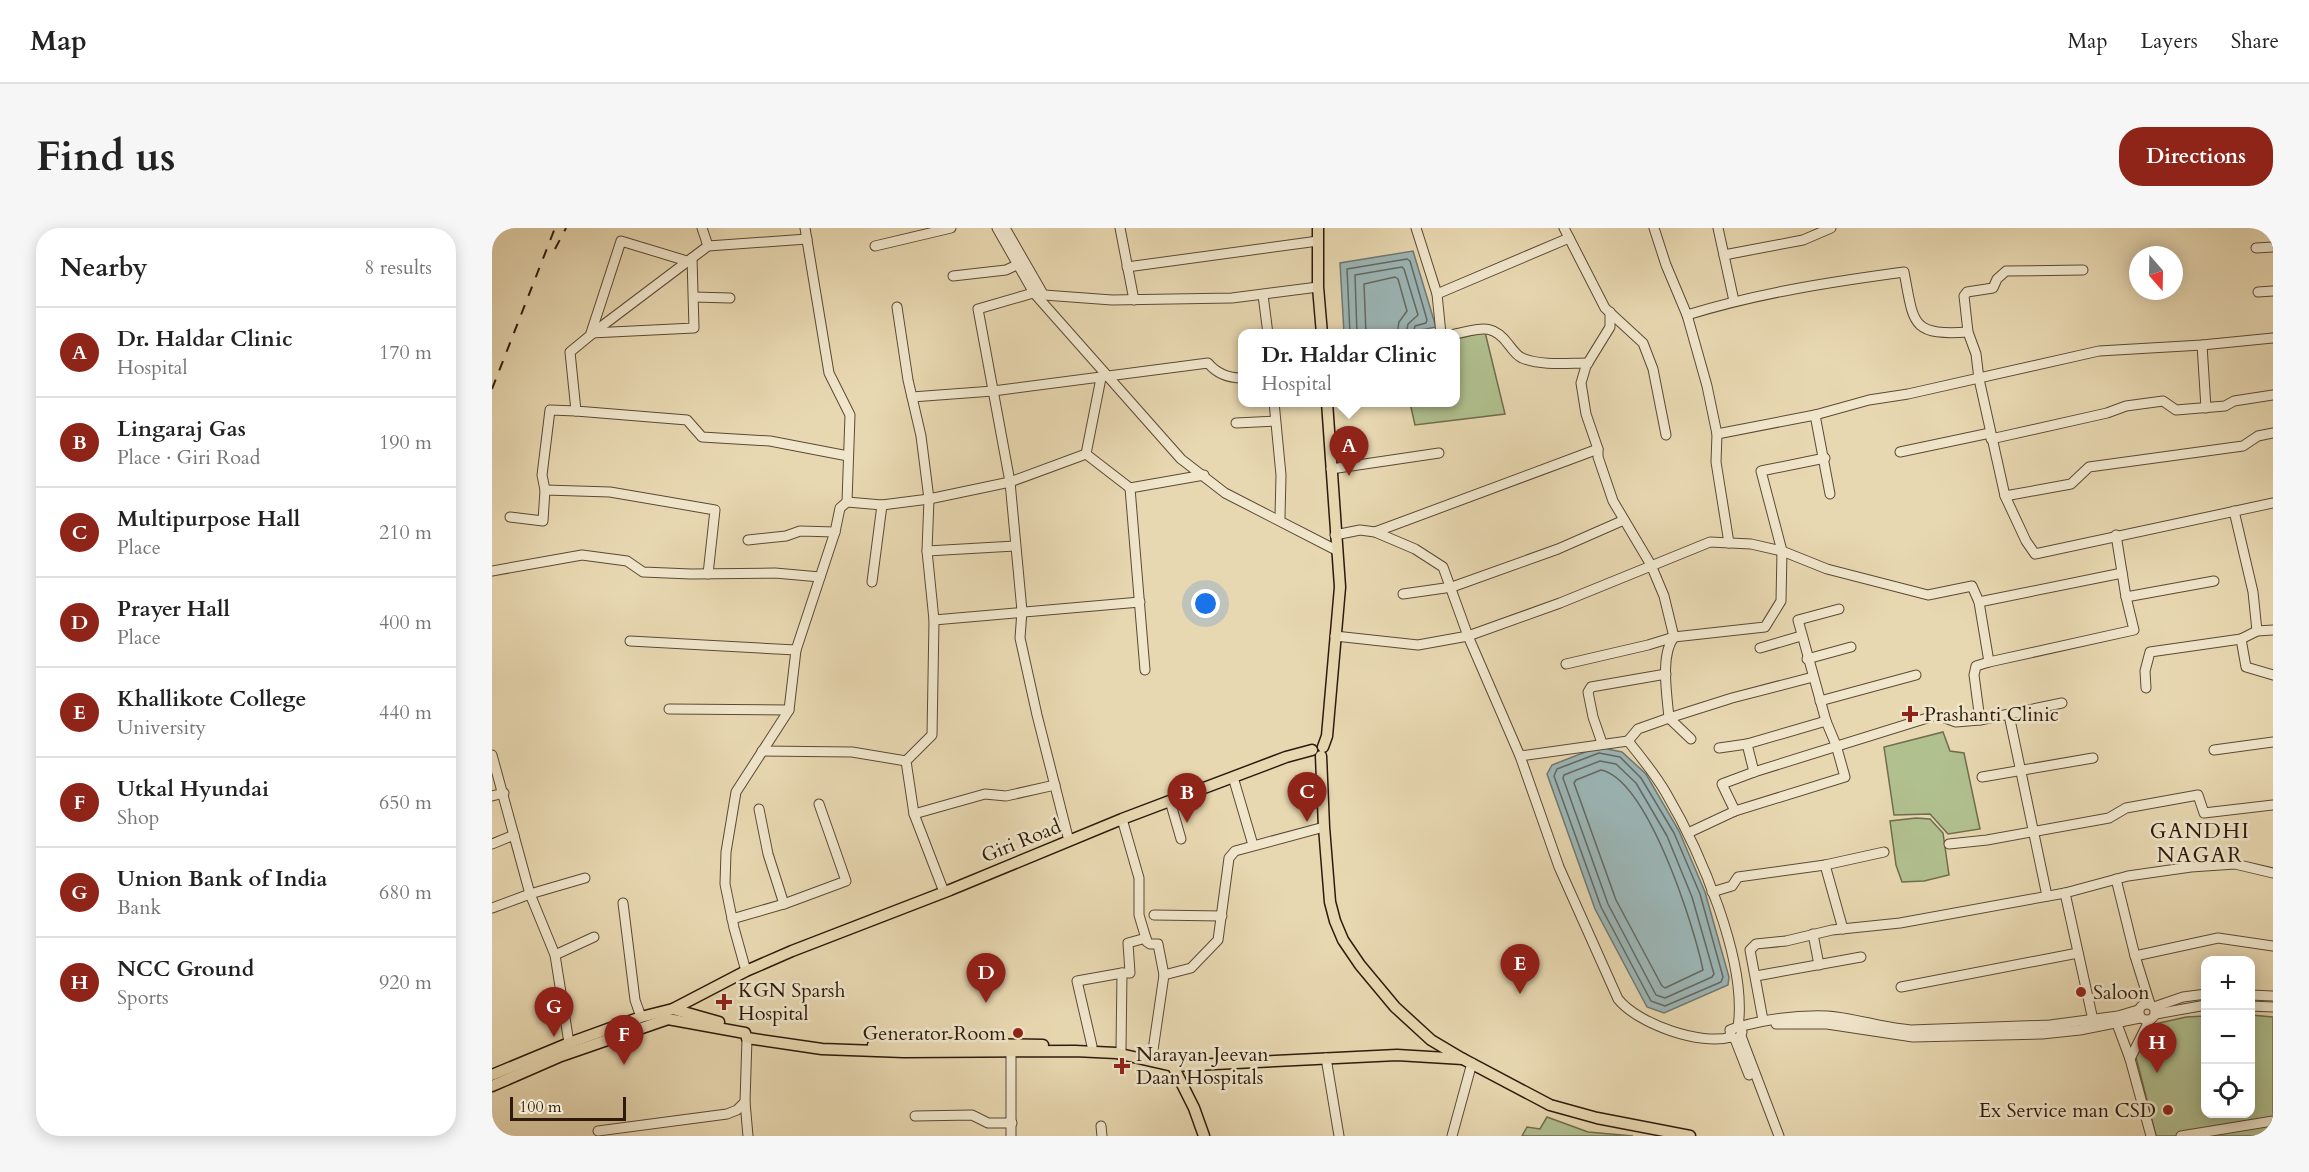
<!DOCTYPE html>
<meta charset="utf-8">
<style>
body{margin:0;font-family:Cardo,serif;background:#f6f6f6;color:#222}
.controls{position:absolute;right:18px;bottom:18px;display:grid;overflow:hidden;border-radius:12px;box-shadow:0 3px 15px #0003}
.controls button{width:54px;height:54px;display:grid;place-items:center;padding:0;border:0;border-bottom:2px solid #e0e0e0;background:#fff;color:#222;font:30px sans-serif}
.compass{position:absolute;left:1637px;top:18px;width:54px;height:54px;border-radius:50%;background:#fff;box-shadow:0 3px 15px #0003;rotate:160deg}
.scale{position:absolute;left:18px;bottom:15px;width:116px;box-sizing:border-box;padding-left:6px;border:3px solid #2d1a0c;border-top:0;font-size:16px;line-height:21px;white-space:nowrap;color:#2d1a0c;-webkit-text-stroke:4px #f0e6cc;paint-order:stroke}
.you{position:absolute;left:714px;top:376px;width:21px;height:21px;margin:-15px;border:4px solid #fff;border-radius:50%;background:#1a73e8;box-shadow:0 0 0 9px #1a73e833}
.badge{display:grid;place-items:center;width:39px;height:39px;border-radius:50%;background:#8f2418;color:#fff;font-size:20px;font-weight:700}
.pin{position:absolute;translate:-50% -50px;filter:drop-shadow(0 2px 3px #0008)}
.pin::after{content:'';position:absolute;top:32px;width:21px;height:18px;background:inherit;clip-path:polygon(0 0,100% 0,50% 100%)}
.popup{position:absolute;left:746px;top:101px;width:222px;height:78px;box-sizing:border-box;display:grid;place-content:center;border-radius:12px;background:#fff;filter:drop-shadow(0 2px 4px #0005);font-size:20px;white-space:nowrap;color:#767676}
.popup b{font-size:22px;color:#222}
.popup::after{content:'';position:absolute;left:50%;top:100%;margin-left:-12px;border:12px solid transparent;border-top-color:#fff}
.list{margin:0;padding:0;list-style:none}
h2{display:flex;justify-content:space-between;align-items:center;height:78px;margin:0;padding:0 24px;font-size:26px}
h2 small{font-size:20px;font-weight:400;color:#767676}
.list li{display:grid;grid-template-columns:39px 1fr auto;gap:18px;align-items:center;box-sizing:border-box;height:90px;padding:0 24px;border-top:2px solid #e0e0e0}
.list b{display:block;font-size:22px;white-space:nowrap}
.list p{margin:0;font-size:20px;white-space:nowrap;color:#767676}
.list em{font-size:20px;font-style:normal;color:#767676}
.icon{flex:none;width:33px;height:33px;fill:none;stroke:currentColor;stroke-width:2;stroke-linecap:round;stroke-linejoin:round}
.map{position:relative;flex:none;width:1781px;height:908px;overflow:hidden;border-radius:24px}
header{display:flex;align-items:center;gap:36px;box-sizing:border-box;height:84px;padding:0 30px;background:#fff;border-bottom:2px solid #e0e0e0}
header strong{font-size:28px}
nav{display:flex;gap:33px;margin-inline-start:auto;font-size:21px}
.intro{display:flex;align-items:center;justify-content:space-between;box-sizing:border-box;height:144px;padding:0 36px}
h1{margin:0;font-size:42px}
.button{padding:15px 27px;border-radius:24px;background:#8f2418;color:#fff;font-size:21px;font-weight:700}
main{display:flex;gap:36px;padding:0 36px}
aside{flex:1;background:#fff;border-radius:24px;box-shadow:0 3px 15px #0003}
.map>svg:first-child{display:block}
.green{fill:#b1c08f;stroke:#6f6d4e;stroke-width:1.5}
.water{fill:#9cb7b8;stroke:#707873;stroke-width:1.5}
.lines{fill:none;stroke-linecap:round;stroke-linejoin:round}
.shore{stroke:#646862;stroke-width:1.5}
.minor-casing{stroke:#5c4a35;stroke-width:11}
.major-casing{stroke:#2d1a0c;stroke-width:13}
.minor{stroke:#f0e6cc;stroke-width:9}
.major{stroke:#e8d8b1;stroke-width:10}
.rail{stroke:#2d1a0c;stroke-width:2;stroke-dasharray:10 10;stroke-linecap:butt}
.poi-dot{fill:#8f2418;stroke:#f0e6cc;stroke-width:2}
.labels{text-anchor:middle;dominant-baseline:central;stroke-width:5;stroke-linejoin:round;paint-order:stroke}
.poi-label{font-size:20px;fill:#2d1a0c;stroke:#f0e6cc;text-anchor:start}
.street-label{font-size:20px;fill:#2d1a0c;stroke:#f0e6cc}
.neighbourhood-label{font-size:21px;letter-spacing:1.5px;fill:#2d1a0c;stroke:#f0e6cc}
</style>
<header>
<strong>Map</strong>
<nav><a>Map</a><a>Layers</a><a>Share</a></nav>
</header>
<div class="intro"><h1>Find us</h1><a class="button">Directions</a></div>
<main>
<aside>
<h2>Nearby<small>8 results</small></h2>
<ul class="list">
<li><span class="badge">A</span><div><b>Dr. Haldar Clinic</b><p>Hospital</p></div><em>170 m</em></li>
<li><span class="badge">B</span><div><b>Lingaraj Gas</b><p>Place · Giri Road</p></div><em>190 m</em></li>
<li><span class="badge">C</span><div><b>Multipurpose Hall</b><p>Place</p></div><em>210 m</em></li>
<li><span class="badge">D</span><div><b>Prayer Hall</b><p>Place</p></div><em>400 m</em></li>
<li><span class="badge">E</span><div><b>Khallikote College</b><p>University</p></div><em>440 m</em></li>
<li><span class="badge">F</span><div><b>Utkal Hyundai</b><p>Shop</p></div><em>650 m</em></li>
<li><span class="badge">G</span><div><b>Union Bank of India</b><p>Bank</p></div><em>680 m</em></li>
<li><span class="badge">H</span><div><b>NCC Ground</b><p>Sports</p></div><em>920 m</em></li>
</ul>
</aside>
<div class="map">
<svg width="1781" height="908" viewBox="0 0 1781 908">
<rect width="100%" height="100%" fill="#e8d8b1"/>
<filter id="stains"><feTurbulence type="fractalNoise" baseFrequency=".00333" numOctaves="4"/><feColorMatrix values="0 0 0 0 .2 0 0 0 0 .09 0 0 0 0 .02 0 0 0 .5 -.17"/></filter>
<radialGradient id="worn" r=".72"><stop offset=".6" stop-color="#630" stop-opacity="0"/><stop offset="1" stop-color="#630" stop-opacity=".3"/></radialGradient>
<g class="green">
<path d="M 993,104 L 1013,186 L 923,197 L 918,175 L 964,174 L 964,111 Z"/>
<path d="M 1451,504 L 1458,523 L 1472,525 L 1488,601 L 1456,606 L 1438,586 L 1402,587 L 1392,519 Z"/>
<path d="M 1424,590 L 1438,591 L 1451,605 L 1457,647 L 1432,653 L 1410,654 L 1404,637 L 1398,593 Z"/>
<path d="M 1759,787 L 1781,789 L 1781,908 L 1664,908 L 1644,829 L 1663,796 L 1694,789 L 1713,788 L 1714,886 L 1758,886 Z"/>
<path d="M 1055,889 L 1096,904 L 1141,908 L 1030,908 L 1035,899 L 1048,901 Z"/>
</g>
<g class="water">
<path d="M 921,23 L 944,99 L 914,105 L 852,105 L 848,35 Z"/>
<path d="M 1106,519 L 1130,524 L 1154,546 L 1187,603 L 1213,664 L 1237,749 L 1236,757 L 1172,785 L 1155,779 L 1103,681 L 1055,546 L 1060,537 Z"/>
</g>
<g class="lines">
<g class="shore">
<path d="M 858,106 L 855,41 L 915,31 L 918,33 L 935,92 L 934,95 L 923,98 L 921,106"/>
<path d="M 865,106 L 863,47 L 910,39 L 912,41 L 926,87 L 916,96 L 914,106"/>
<path d="M 874,106 L 872,56 L 903,49 L 906,51 L 915,83 L 907,94 L 905,106"/>
<path d="M 1107,525 L 1128,529 L 1149,550 L 1182,605 L 1208,666 L 1231,749 L 1229,754 L 1173,778 L 1159,773 L 1109,679 L 1062,548 L 1065,541 Z"/>
<path d="M 1108,533 L 1124,536 L 1144,555 L 1175,608 L 1200,669 L 1222,746 L 1220,749 L 1173,770 L 1164,767 L 1116,676 L 1071,550 L 1072,547 Z"/>
<path d="M 1109,542 C 1156,552 1202,698 1211,742 L 1173,760 L 1170,758 L 1124,672 L 1082,555 L 1084,552 Z"/>
</g>
<g class="minor-casing">
<g id="minor">
<path d="M 210,0 L 216,18"/>
<path d="M 505,0 L 542,65 L 689,231 L 733,265 L 844,322"/>
<path d="M 513,0 L 551,66"/>
<path d="M 628,0 L 642,72"/>
<path d="M 924,0 L 945,66 L 949,106"/>
<path d="M 1072,0 L 1113,80 L 1151,115 L 1161,141 L 1174,207"/>
<path d="M 1162,0 L 1174,37 L 1195,87 L 1215,158 L 1225,206 L 1224,234 L 1237,315"/>
<path d="M 1226,0 L 1242,73"/>
<path d="M 315,11 L 216,18 L 200,30 L 106,101 L 78,124 L 84,183 L 195,192 L 210,209 L 278,213 L 356,228"/>
<path d="M 383,18 L 459,0"/>
<path d="M 1764,20 L 1781,19"/>
<path d="M 1232,27 L 1311,12 L 1339,0"/>
<path d="M 195,33 L 129,13 L 99,105 L 202,100 L 200,30"/>
<path d="M 635,39 L 826,13"/>
<path d="M 1591,42 L 1514,43 L 1505,51 L 1501,60 L 1475,64 L 1472,68 L 1476,104 L 1484,126 L 1487,151 L 1513,268 L 1534,313 L 1543,326 L 1781,275"/>
<path d="M 461,48 L 514,42 L 529,35"/>
<path d="M 548,63 L 486,81 L 518,254 L 530,383 L 528,410 L 545,487 L 577,613"/>
<path d="M 1766,64 L 1781,63"/>
<path d="M 945,66 L 1077,10"/>
<path d="M 552,67 L 620,72 L 740,70 L 826,59"/>
<path d="M 771,67 L 776,106"/>
<path d="M 202,69 L 238,70"/>
<path d="M 405,79 L 416,152 L 429,208 L 437,271 L 435,323 L 442,392 L 440,507 L 414,533 L 422,586 L 452,664"/>
<path d="M 1118,84 L 1118,99 L 1094,138 L 1089,155 L 1094,186 L 1106,221 L 1106,229 L 1121,273 L 1159,337 L 1172,368 L 1182,409 C 1168,427 1175,467 1177,490 L 1199,511"/>
<path d="M 1195,87 C 1266,65 1338,54 1412,44 C 1422,95 1418,108 1476,104"/>
<path d="M 963,106 C 988,101 1000,94 1017,117 C 1021,122 1024,127 1030,130 C 1050,138 1075,135 1096,135"/>
<path d="M 1710,117 L 1714,180"/>
<path d="M 420,169 L 501,163 L 716,135 C 725,146 736,150 750,150"/>
<path d="M 782,174 L 789,247 L 788,289"/>
<path d="M 1323,187 L 1338,266"/>
<path d="M 744,195 L 783,193"/>
<path d="M 1225,206 L 1323,187 L 1377,172 L 1416,166 L 1607,123 L 1710,117 L 1781,110"/>
<path d="M 1499,211 L 1615,185 L 1634,178 L 1671,173 L 1684,182 L 1733,178 L 1742,173 L 1781,167"/>
<path d="M 1408,224 L 1498,205"/>
<path d="M 594,226 L 638,260 L 712,247"/>
<path d="M 594,226 L 609,150"/>
<path d="M 839,241 L 947,225"/>
<path d="M 638,260 L 653,442"/>
<path d="M 53,262 L 50,247 L 58,182 L 84,183"/>
<path d="M 1513,268 L 1579,256 L 1597,239 L 1751,218 L 1766,208 L 1781,205"/>
<path d="M 355,274 L 390,277 L 437,271 L 518,254 L 594,226"/>
<path d="M 1742,283 L 1761,364 L 1765,403"/>
<path d="M 18,289 L 51,293 L 53,262 L 118,264 L 223,282 L 216,346"/>
<path d="M 883,304 L 1106,221"/>
<path d="M 843,307 L 868,302 L 883,304 L 923,321 L 951,339 L 976,408 L 1028,528 L 1067,639 L 1126,771 C 1146,796 1209,818 1239,809"/>
<path d="M 256,312 L 294,308 L 308,303 L 343,304"/>
<path d="M 435,323 L 523,318"/>
<path d="M 0,343 L 90,327 L 135,333 L 151,344 L 199,346 L 283,345 L 328,349"/>
<path d="M 380,354 L 390,277"/>
<path d="M 911,366 L 960,359 L 1066,321 L 1132,292"/>
<path d="M 1634,369 L 1722,353"/>
<path d="M 1487,374 L 1630,345"/>
<path d="M 442,392 L 648,374"/>
<path d="M 843,408 L 926,417 L 976,408 L 1068,375 L 1218,314 L 1259,316 L 1290,323 L 1335,341 L 1436,367 L 1480,358 L 1487,374 L 1497,434"/>
<path d="M 1749,411 L 1754,439 L 1781,447"/>
<path d="M 138,413 L 304,422"/>
<path d="M 1268,420 L 1309,408"/>
<path d="M 1315,431 L 1359,419"/>
<path d="M 1074,436 L 1156,417 L 1182,409 L 1273,399 L 1289,373 L 1290,323 L 1269,243 L 1333,230"/>
<path d="M 1654,460 L 1653,443 L 1658,424 L 1749,411 L 1765,403 L 1781,402"/>
<path d="M 1328,473 L 1424,447"/>
<path d="M 177,481 L 297,482"/>
<path d="M 1517,487 L 1555,668"/>
<path d="M 1488,492 L 1482,447 L 1484,438 L 1497,434 L 1642,402 L 1634,369 L 1624,307"/>
<path d="M 1136,513 L 1146,501 L 1177,490 L 1240,470 L 1321,449"/>
<path d="M 1110,515 L 1101,489 L 1096,464 L 1099,459 L 1174,446"/>
<path d="M 1227,520 L 1255,516"/>
<path d="M 1722,522 L 1781,514"/>
<path d="M 270,523 L 360,524 L 414,533"/>
<path d="M 0,527 L 38,666 L 63,727 L 77,815"/>
<path d="M 1028,528 L 1136,513 C 1149,529 1163,546 1174,565 C 1207,621 1256,733 1246,799 C 1275,791 1305,787 1335,788 C 1363,790 1391,800 1419,802 L 1558,797 L 1626,788 L 1646,782"/>
<path d="M 1262,544 L 1445,487 L 1464,494 L 1488,492 L 1570,475"/>
<path d="M 741,549 L 761,617"/>
<path d="M 1490,549 L 1601,530"/>
<path d="M 0,568 L 12,565"/>
<path d="M 678,573 L 689,611"/>
<path d="M 267,581 L 276,626 L 292,676"/>
<path d="M 1243,583 L 1230,556 L 1262,544 L 1255,516 L 1334,493"/>
<path d="M 422,586 L 493,566 L 514,568 L 563,557"/>
<path d="M 630,591 L 647,650 L 647,687 L 655,714 L 658,716 L 666,716 L 672,747 L 660,829"/>
<path d="M 1196,605 L 1243,583 L 1353,549 L 1344,517 L 1334,493 L 1306,392 L 1347,381"/>
<path d="M 0,616 L 22,607"/>
<path d="M 1457,616 L 1495,612 L 1617,590 L 1634,580 L 1706,567 L 1712,585 L 1781,577"/>
<path d="M 1333,637 L 1351,701"/>
<path d="M 1624,651 L 1643,728 L 1658,776"/>
<path d="M 1220,664 L 1240,658 L 1246,649 L 1333,637 L 1392,624"/>
<path d="M 1573,665 L 1601,792"/>
<path d="M 131,675 L 143,772 L 149,789"/>
<path d="M 0,680 L 38,666 L 93,650"/>
<path d="M 662,687 L 730,688"/>
<path d="M 240,691 L 292,676 L 354,653 L 327,576"/>
<path d="M 1321,706 L 1327,737"/>
<path d="M 63,727 L 102,709"/>
<path d="M 1643,728 L 1726,710 L 1781,718"/>
<path d="M 254,743 L 242,700 L 233,656 L 234,624 L 244,564 L 297,482 L 304,422 L 343,304 L 348,280 L 355,274 L 358,187 L 337,145 L 313,0"/>
<path d="M 672,747 L 699,740 L 726,712 L 737,630 L 743,623 L 832,599"/>
<path d="M 1264,748 L 1369,729"/>
<path d="M 1409,759 L 1586,725"/>
<path d="M 1758,767 L 1781,768"/>
<circle cx="1655" cy="784" r="8"/>
<path d="M 1758,778 L 1781,779"/>
<path d="M 1662,779 L 1691,769 L 1714,766"/>
<path d="M 1664,786 L 1714,777"/>
<path d="M 1271,792 L 1258,722 L 1264,716 L 1294,713 L 1340,702 L 1408,695 L 1573,665 L 1636,648 L 1699,639 L 1743,636 L 1781,645"/>
<path d="M 1284,796 L 1335,796 L 1421,809 L 1550,806 L 1588,802 L 1648,790"/>
<path d="M 1625,796 L 1638,831 L 1659,908"/>
<path d="M 1249,808 L 1243,811 L 1239,809 L 1238,802 L 1246,799 L 1250,804 L 1249,808 L 1287,908"/>
<path d="M 255,810 L 253,874 L 256,908"/>
<path d="M 1243,811 L 1257,847"/>
<path d="M 600,818 L 585,753 L 630,745 L 638,745 L 636,715 L 654,710"/>
<path d="M 629,822 L 630,745"/>
<path d="M 519,824 L 519,908"/>
<path d="M 834,830 L 847,908"/>
<path d="M 1638,831 L 1657,793"/>
<path d="M 423,888 L 480,887 L 496,895 L 520,895"/>
<path d="M 609,898 L 610,908"/>
<path d="M 106,903 L 235,886 L 245,882 L 253,874"/>
<path d="M 960,908 L 980,835"/>
<path d="M 1689,908 L 1781,893"/>
</g>
</g>
<g class="major-casing">
<g id="major">
<path d="M 826,0 L 826,59 L 830,106"/>
<path d="M 831,519 L 835,508 L 848,359 L 835,174"/>
<path d="M 829,528 L 832,599 L 838,674 L 843,693 L 851,712 L 868,737 L 903,779 L 939,812 L 971,831 L 1058,877 L 1105,890 L 1198,908"/>
<path d="M 181,781 L 227,794"/>
<path d="M 381,817 L 407,815 L 551,817"/>
<path d="M 681,838 L 702,880 L 712,908"/>
<path d="M 0,847 L 77,815 L 149,789 L 181,781 L 254,743 L 300,723 L 458,662 L 630,591 L 794,529 L 820,522"/>
<path d="M 0,858 L 69,828 L 176,791 L 253,805 L 255,810 L 330,821 L 412,824 L 583,823 L 624,825 L 681,838 L 905,827 L 971,831"/>
</g>
</g>
<use href="#minor" class="minor"/>
<use href="#major" class="major"/>
<g class="rail">
<path d="M 63,21 L 74,0"/>
<path d="M 0,161 L 63,0"/>
</g>
</g>
<g class="poi-dot">
<path d="M1415 477h6v6h6v6h-6v6h-6v-6h-6v-6h6z"/>
<circle cx="1589" cy="764" r="6"/>
<path d="M229 765h6v6h6v6h-6v6h-6v-6h-6v-6h6z"/>
<circle cx="526" cy="805" r="6"/>
<path d="M627 829h6v6h6v6h-6v6h-6v-6h-6v-6h6z"/>
<circle cx="1676" cy="882" r="6"/>
</g>
<g class="labels">
<g class="poi-label">
<text x="1432" y="486">Prashanti Clinic</text>
<text x="246" y="762">KGN Sparsh<tspan x="246" dy="23">Hospital</tspan></text>
<text x="1601" y="764">Saloon</text>
<text x="514" y="805" text-anchor="end">Generator Room</text>
<text x="644" y="826">Narayan Jeevan<tspan x="644" dy="23">Daan Hospitals</tspan></text>
<text x="1664" y="882" text-anchor="end">Ex Service man CSD</text>
</g>
<g class="street-label">
<text transform="translate(529 613) rotate(-22)">Giri Road</text>
</g>
<g class="neighbourhood-label">
<text x="1708" y="603">GANDHI<tspan x="1708" dy="24">NAGAR</tspan></text>
</g>
</g>
<rect width="100%" height="100%" filter="url(#stains)"/>
<rect width="100%" height="100%" fill="url(#worn)"/>
</svg>
<div class="controls">
<button>+</button>
<button>−</button>
<button><svg class="icon" aria-label="locate" viewBox="0 0 24 24"><circle cx="12" cy="12" r="6"/><path d="M12 2v4M12 18v4M2 12h4M18 12h4"/></svg></button>
</div>
<svg class="compass" viewBox="-18 -18 36 36"><path d="M0-13l5 13h-10z" fill="#e53935"/><path d="M0 13l5-13h-10z" fill="#767676"/></svg>
<div class="scale">100 m</div>
<div class="you"></div>
<div class="pin badge" style="left:857px;top:248px">A</div>
<div class="popup"><b>Dr. Haldar Clinic</b>Hospital</div>
<div class="pin badge" style="left:695px;top:595px">B</div>
<div class="pin badge" style="left:815px;top:594px">C</div>
<div class="pin badge" style="left:494px;top:775px">D</div>
<div class="pin badge" style="left:1028px;top:766px">E</div>
<div class="pin badge" style="left:132px;top:837px">F</div>
<div class="pin badge" style="left:62px;top:809px">G</div>
<div class="pin badge" style="left:1665px;top:845px">H</div>
</div>
</main>
